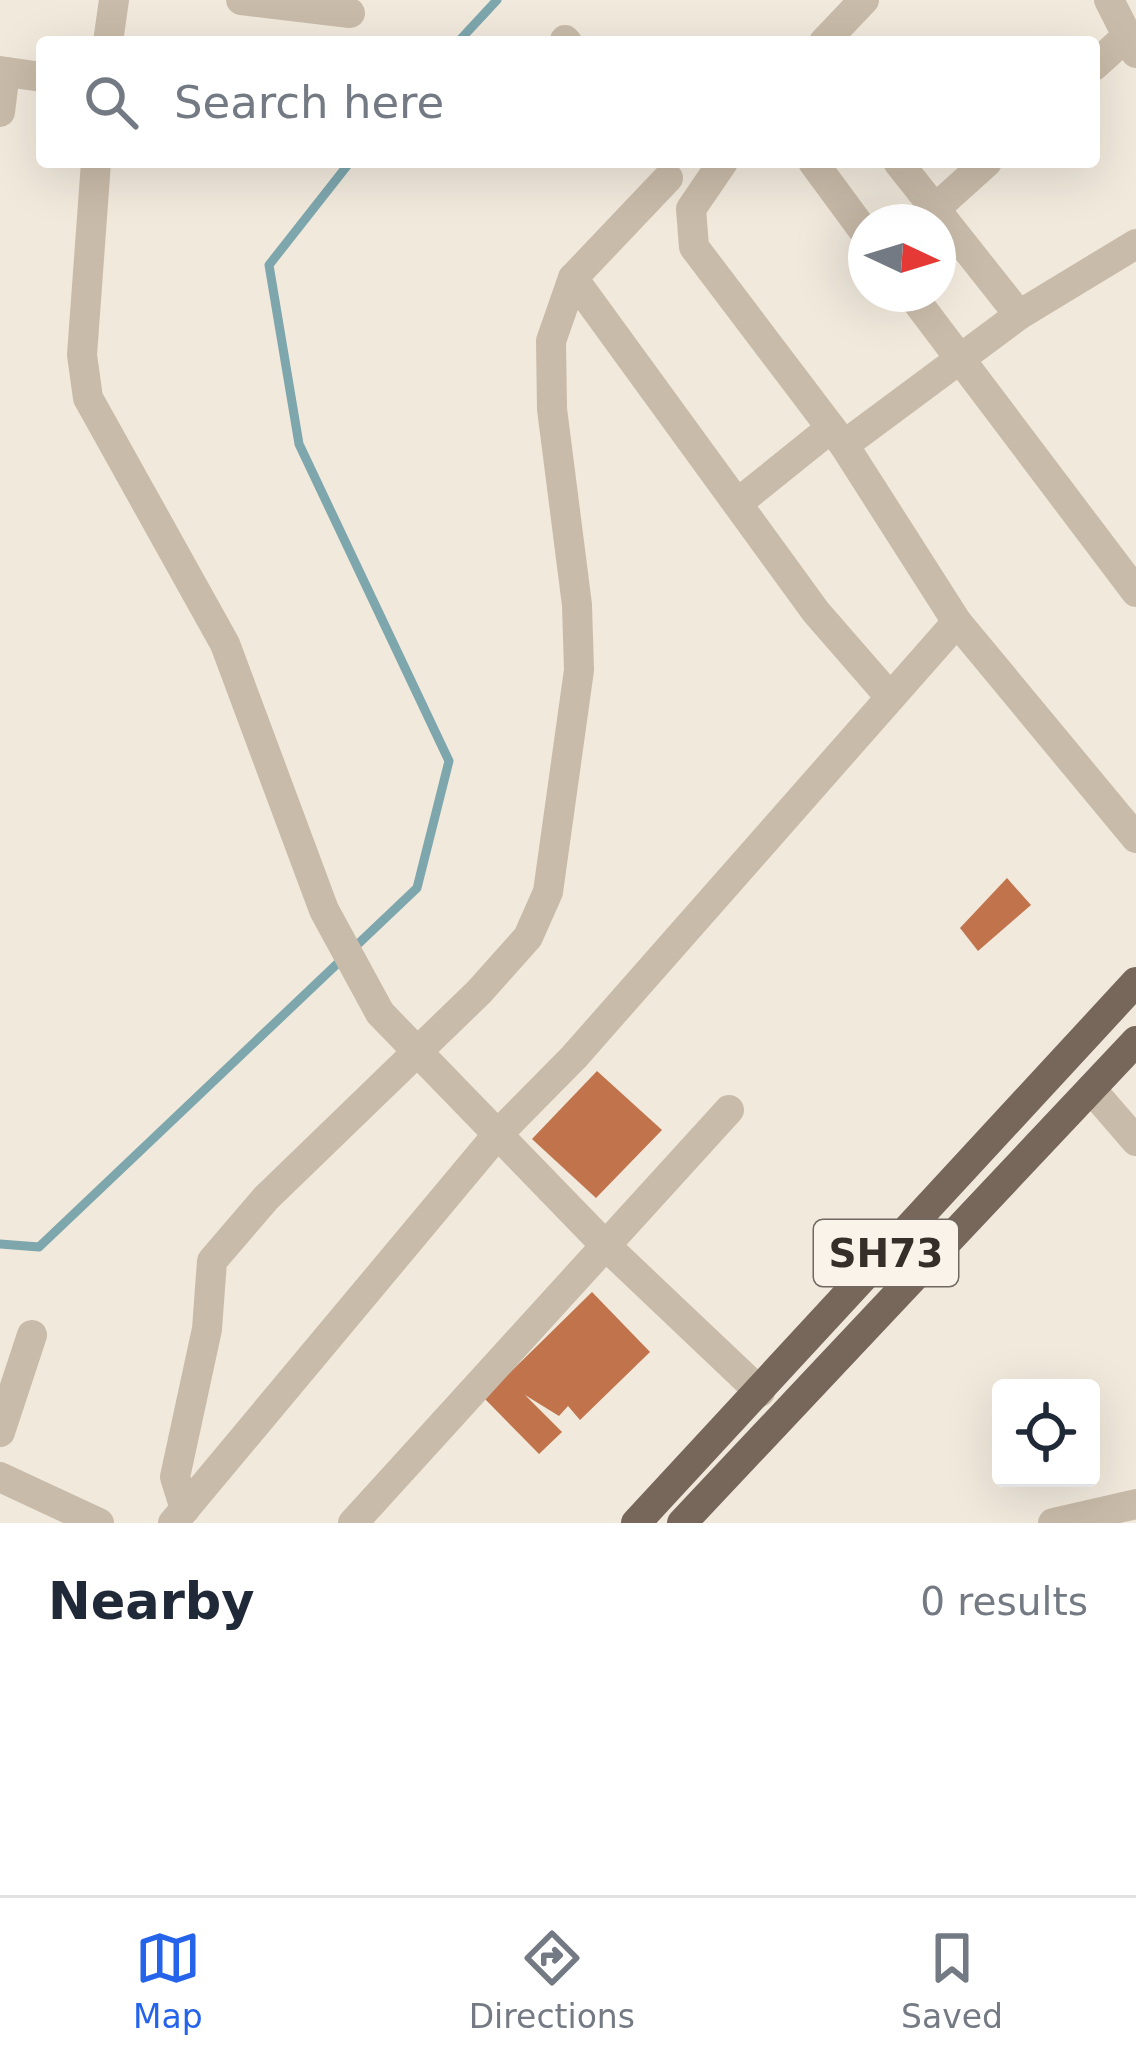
<!DOCTYPE html>
<style>
body{margin:0;font-family:"DejaVu Sans",sans-serif;background:#f2f2f3;color:#1f2937}
.controls{position:absolute;right:36px;bottom:36px;display:grid;overflow:hidden;border-radius:12px;box-shadow:0 12px 48px #0002}
.controls button{width:108px;height:108px;display:grid;place-items:center;padding:0;border:0;border-bottom:3px solid #e0e1e3;background:#fff;color:#1f2937;font:60px sans-serif}
.compass{position:absolute;left:848px;top:204px;width:108px;height:108px;border-radius:50%;background:#fff;box-shadow:0 12px 48px #0002;rotate:94deg}
.list{margin:0;padding:0;list-style:none}
h2{display:flex;justify-content:space-between;align-items:center;height:156px;margin:0;padding:0 48px;font-size:51px}
h2 small{font-size:39px;font-weight:400;color:#747a83}
.icon{flex:none;width:66px;height:66px;fill:none;stroke:currentColor;stroke-width:2;stroke-linecap:round;stroke-linejoin:round}
.map{position:relative;flex:none;width:1136px;height:1523px;overflow:hidden}
.search{position:absolute;background:#fff;box-shadow:0 12px 48px #0002;left:36px;right:36px;top:36px;height:132px;display:flex;align-items:center;gap:30px;box-sizing:border-box;padding:0 42px;border-radius:12px;color:#747a83;font-size:45px}
.sheet{height:372px;background:#fff}
nav{display:flex;justify-content:space-around;align-items:center;box-sizing:border-box;height:168px;border-top:3px solid #e0e1e3;background:#fff;font-size:33px;color:#747a83}
nav a{display:grid;justify-items:center;gap:6px}
nav .on{color:#2563eb}
.map>svg:first-child{display:block}
.lines{fill:none;stroke-linecap:round;stroke-linejoin:round}
.stream{stroke:#7da6ad;stroke-width:9}
.building{fill:#c1734b}
.street{stroke:#c9bba9;stroke-width:30}
.primary{stroke:#77675a;stroke-width:30}
.labels{text-anchor:middle;dominant-baseline:central;stroke-width:9;stroke-linejoin:round;paint-order:stroke}
.shield{fill:#f9f3e9;stroke:#706962;stroke-width:3}
.shield-label{font-size:39px;font-weight:bold;fill:#362e28}
</style>
<div class="map">
<svg width="1136" height="1523" viewBox="0 0 1136 1523">
<rect width="100%" height="100%" fill="#f1e9dc"/>
<g class="lines">
<g class="stream">
<path d="M 458,42 L 497,0"/>
<path d="M 0,1244 L 39,1247 L 417,888 L 449,761 L 299,444 L 269,265 L 350,162"/>
</g>
</g>
<g class="building">
<path d="M 1007,878 L 1031,905 L 978,951 L 960,928 Z"/>
<path d="M 597,1071 L 662,1130 L 596,1198 L 532,1139 Z"/>
<path d="M 592,1292 L 650,1352 L 580,1420 L 568,1406 L 559,1416 L 525,1395 L 562,1432 L 539,1454 L 484,1398 Z"/>
</g>
<g class="lines">
<g class="street">
<path d="M 241,0 L 350,13"/>
<path d="M 1109,0 L 1136,53"/>
<path d="M 565,40 L 567,42"/>
<path d="M 108,42 L 114,0"/>
<path d="M 824,42 L 864,0"/>
<path d="M 1094,66 L 1127,36"/>
<path d="M 0,71 L 42,77"/>
<path d="M 0,112 L 5,72"/>
<path d="M 96,162 L 82,355 L 88,398 L 225,644 L 324,910 L 380,1013 L 605,1245 L 760,1392"/>
<path d="M 723,162 L 691,209 L 694,247 L 844,445 L 957,622 L 1136,838"/>
<path d="M 813,162 L 866,234"/>
<path d="M 898,162 L 1019,315"/>
<path d="M 937,207 L 987,162"/>
<path d="M 573,278 L 816,612 L 890,697"/>
<path d="M 911,294 L 1136,592"/>
<path d="M 844,445 L 1019,315 L 1136,244"/>
<path d="M 739,502 L 831,428"/>
<path d="M 1091,1089 L 1136,1141"/>
<path d="M 0,1432 L 32,1335"/>
<path d="M 0,1477 L 99,1523"/>
<path d="M 185,1509 L 175,1477 L 207,1329 L 212,1261 L 266,1198 L 479,992 L 528,937 L 548,892 L 579,670 L 577,605 L 552,409 L 551,341 L 573,278 L 668,178"/>
<path d="M 173,1523 L 497,1135 L 574,1057 L 957,622"/>
<path d="M 353,1523 L 729,1110"/>
<path d="M 1053,1523 L 1136,1504"/>
</g>
<g class="primary">
<path d="M 636,1523 L 1136,982"/>
<path d="M 682,1523 L 1136,1041"/>
</g>
</g>
<g class="labels">
<rect class="shield" x="814" y="1220" width="144" height="66" rx="9"/>
<g class="shield-label">
<text x="886" y="1253">SH73</text>
</g>
</g>
</svg>
<div class="controls">
<button><svg class="icon" aria-label="locate" viewBox="0 0 24 24"><circle cx="12" cy="12" r="6"/><path d="M12 2v4M12 18v4M2 12h4M18 12h4"/></svg></button>
</div>
<svg class="compass" viewBox="-18 -18 36 36"><path d="M0-13l5 13h-10z" fill="#e53935"/><path d="M0 13l5-13h-10z" fill="#747a83"/></svg>
<div class="search"><svg class="icon" aria-label="search" viewBox="0 0 24 24"><circle cx="10" cy="10" r="6"/><path d="M15 15l6 6"/></svg>Search here</div>
</div>
<section class="sheet">
<h2>Nearby<small>0 results</small></h2>
<ul class="list">
</ul>
</section>
<nav>
<a class="on"><svg class="icon" aria-label="map" viewBox="0 0 24 24"><path d="M3 6l6-2 6 2 6-2v14l-6 2-6-2-6 2zM9 4v14M15 6v14"/></svg>Map</a>
<a><svg class="icon" aria-label="directions" viewBox="0 0 24 24"><path d="M12 3l9 9-9 9-9-9zM9 14v-3h6M13 9l2 2-2 2"/></svg>Directions</a>
<a><svg class="icon" aria-label="saved" viewBox="0 0 24 24"><path d="M7 4h10v16l-5-4-5 4z"/></svg>Saved</a>
</nav>
